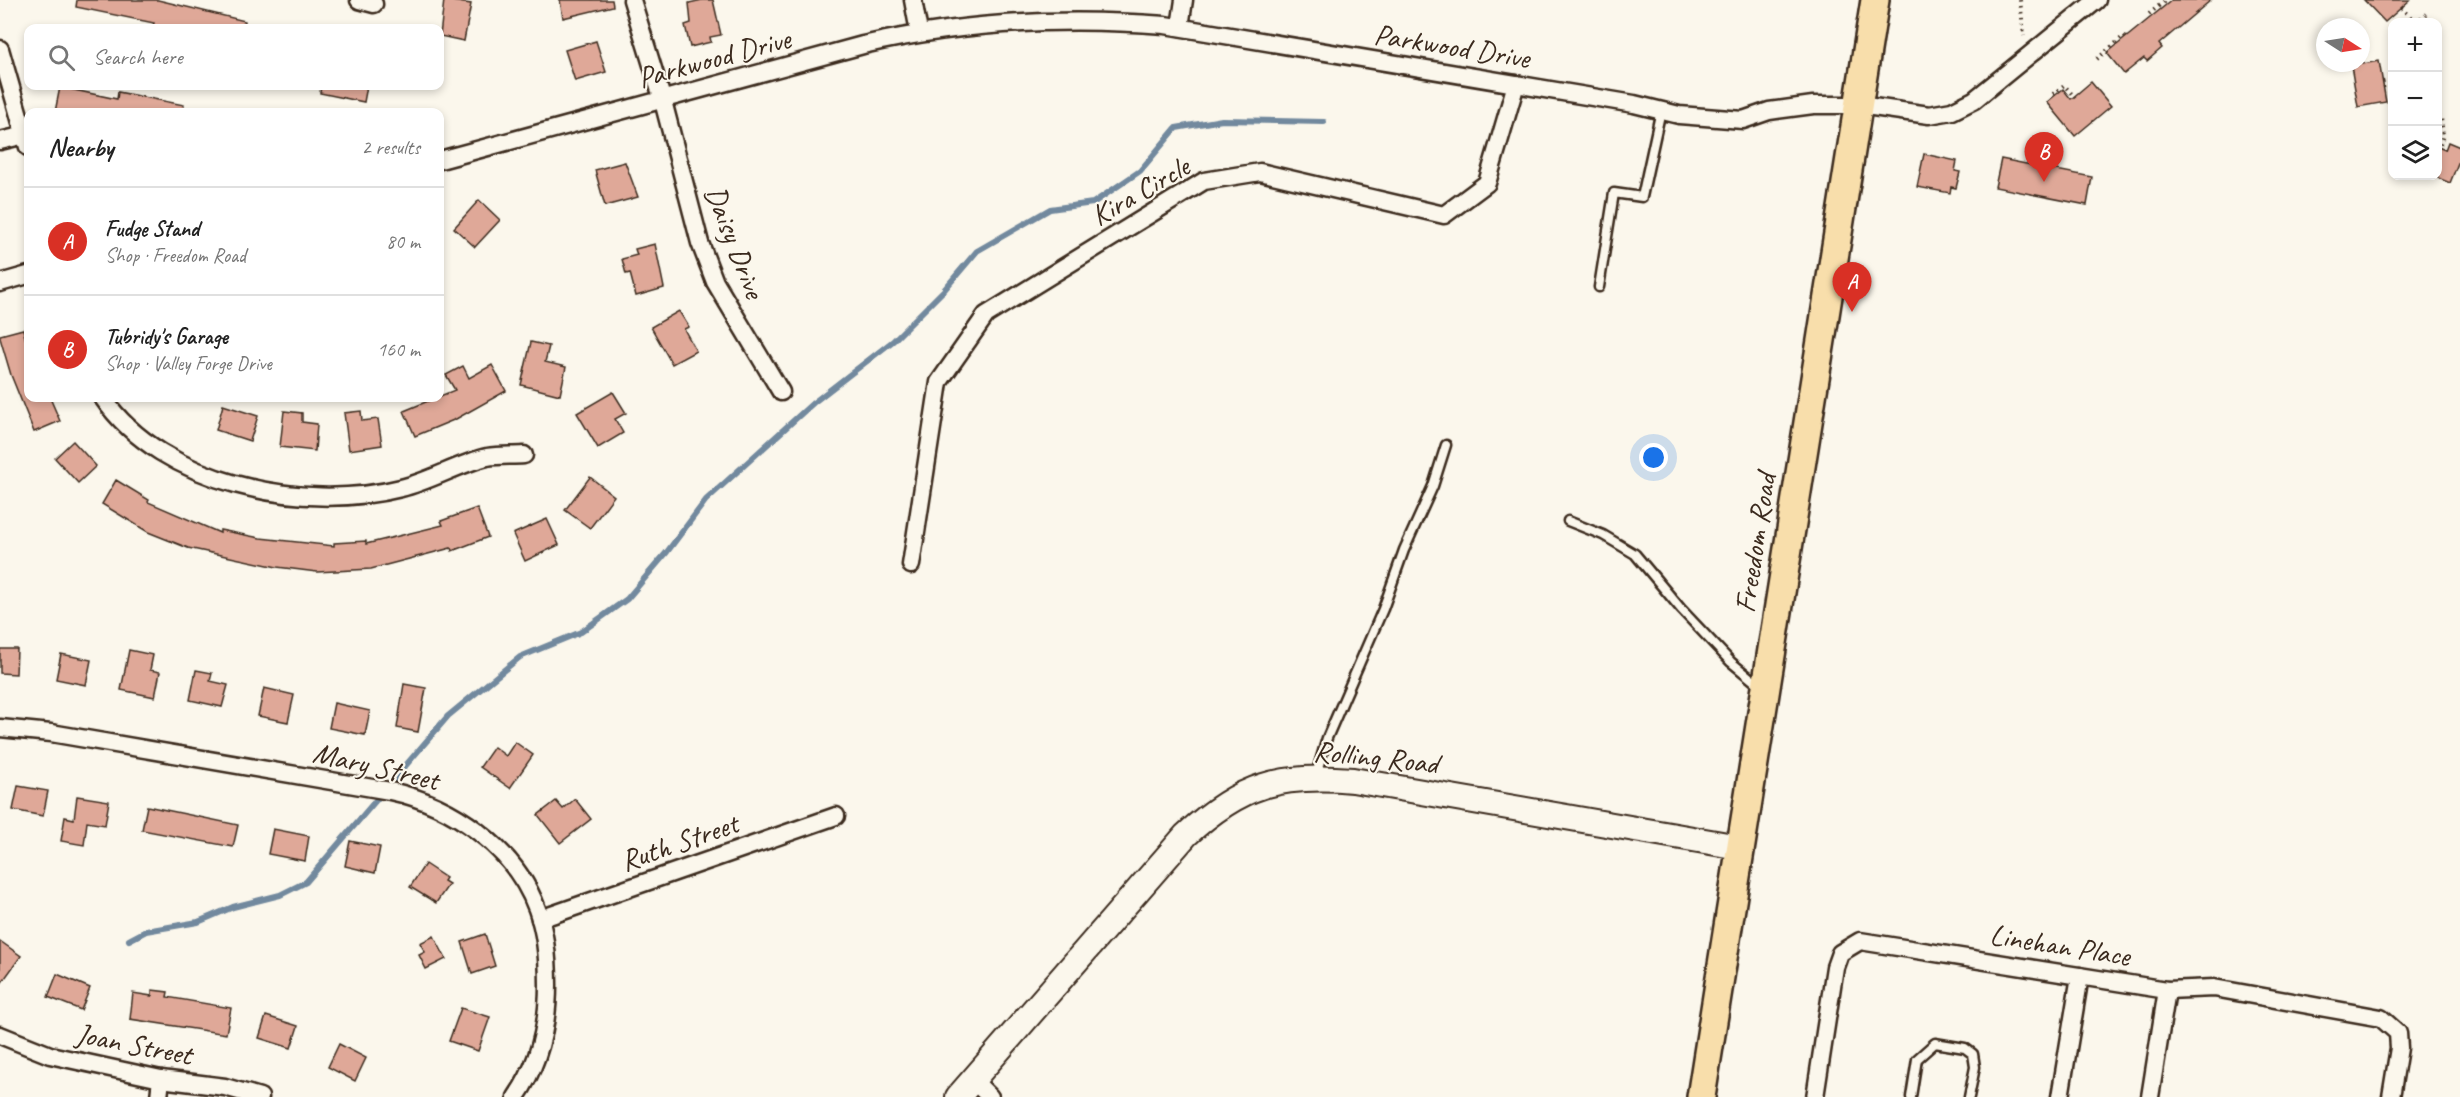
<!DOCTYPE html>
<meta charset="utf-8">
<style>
body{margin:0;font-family:Caveat,sans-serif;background:#f6f6f6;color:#222}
.controls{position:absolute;right:18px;top:18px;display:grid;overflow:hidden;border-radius:12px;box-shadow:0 3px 9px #0003}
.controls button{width:54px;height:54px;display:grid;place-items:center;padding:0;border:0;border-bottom:2px solid #e0e0e0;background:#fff;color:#222;font:30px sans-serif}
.compass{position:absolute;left:2316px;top:18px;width:54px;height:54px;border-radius:50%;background:#fff;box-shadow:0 3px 9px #0003;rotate:102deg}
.you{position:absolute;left:1654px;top:458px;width:21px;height:21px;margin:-15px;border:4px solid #fff;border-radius:50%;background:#1a73e8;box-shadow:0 0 0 9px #1a73e833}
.badge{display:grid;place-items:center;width:39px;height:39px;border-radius:50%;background:#d93025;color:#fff;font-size:20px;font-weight:700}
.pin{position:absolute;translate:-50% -50px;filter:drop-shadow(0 2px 3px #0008)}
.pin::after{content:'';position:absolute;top:32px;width:21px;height:18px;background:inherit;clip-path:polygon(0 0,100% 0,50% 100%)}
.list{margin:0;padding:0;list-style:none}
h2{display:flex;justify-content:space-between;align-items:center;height:78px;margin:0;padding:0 24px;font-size:26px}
h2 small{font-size:20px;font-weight:400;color:#767676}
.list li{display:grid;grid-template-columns:39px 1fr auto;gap:18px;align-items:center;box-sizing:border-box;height:108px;padding:0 24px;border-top:2px solid #e0e0e0}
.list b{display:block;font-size:22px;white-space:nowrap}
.list p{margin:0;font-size:20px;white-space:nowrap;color:#767676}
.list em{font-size:20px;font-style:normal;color:#767676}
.icon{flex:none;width:33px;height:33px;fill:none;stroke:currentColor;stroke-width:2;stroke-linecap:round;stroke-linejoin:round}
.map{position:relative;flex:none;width:2460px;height:1097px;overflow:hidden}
.search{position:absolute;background:#fff;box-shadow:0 3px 9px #0003;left:24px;top:24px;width:420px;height:66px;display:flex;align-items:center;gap:15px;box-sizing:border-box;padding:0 21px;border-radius:12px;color:#767676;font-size:22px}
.panel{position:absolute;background:#fff;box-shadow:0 3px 9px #0003;left:24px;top:108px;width:420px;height:294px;border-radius:12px}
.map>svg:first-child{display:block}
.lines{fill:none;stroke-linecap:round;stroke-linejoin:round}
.stream{stroke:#72899e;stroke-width:6}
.building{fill:#dfa898;stroke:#3b2a1e;stroke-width:1.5}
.lane-casing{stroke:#3b2a1e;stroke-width:13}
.street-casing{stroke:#3b2a1e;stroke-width:21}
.secondary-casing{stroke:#3b2a1e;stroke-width:28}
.primary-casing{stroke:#3b2a1e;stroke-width:32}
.path{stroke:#3b2a1e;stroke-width:4;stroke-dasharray:1.5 4.5;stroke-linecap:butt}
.lane{stroke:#fbf7ec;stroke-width:8}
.street{stroke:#fbf7ec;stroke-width:16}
.secondary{stroke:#fbf7ec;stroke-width:24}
.primary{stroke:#f8deab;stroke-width:27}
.labels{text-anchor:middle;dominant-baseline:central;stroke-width:4.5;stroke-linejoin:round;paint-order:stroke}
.street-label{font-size:30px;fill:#3b2a1e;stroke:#fbf7ec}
</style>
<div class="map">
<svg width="2460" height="1097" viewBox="0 0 2460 1097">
<rect width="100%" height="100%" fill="#fbf7ec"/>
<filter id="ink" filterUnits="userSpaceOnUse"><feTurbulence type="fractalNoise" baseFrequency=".0167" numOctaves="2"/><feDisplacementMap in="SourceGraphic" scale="12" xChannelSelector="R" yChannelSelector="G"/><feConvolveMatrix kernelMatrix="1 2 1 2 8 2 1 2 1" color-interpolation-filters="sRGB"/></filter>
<g filter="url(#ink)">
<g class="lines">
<path class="stream" d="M 129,940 L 146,931 L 198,922 L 233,907 L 280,895 L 306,882 L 448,716 L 520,657 L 581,632 L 627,599 L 667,552 L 706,500 L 813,403 L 893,341 L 944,290 L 977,251 L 1050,209 L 1093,203 L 1140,171 L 1176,128 L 1222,120 L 1324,122"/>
</g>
<g class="building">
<path d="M 77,0 L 158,0 L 245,21 L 244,28 L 152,28 L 154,23 L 76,7 Z"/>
<path d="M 444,0 L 471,4 L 464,41 L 440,36 Z"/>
<path d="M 560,0 L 612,0 L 613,6 L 563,18 Z"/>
<path d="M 702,0 L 713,0 L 721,35 L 710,37 L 711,42 L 690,47 L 685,25 L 691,23 L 689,3 Z"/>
<path d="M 2172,0 L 2211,0 L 2159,44 L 2162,48 L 2147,61 L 2144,58 L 2124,74 L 2107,53 Z"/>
<path d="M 2364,0 L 2410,0 L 2385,22 Z"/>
<path d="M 596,41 L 606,72 L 575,81 L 565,50 Z"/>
<path d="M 2379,61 L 2386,102 L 2358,107 L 2351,66 Z"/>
<path d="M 2091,82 L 2111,106 L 2075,136 L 2047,102 L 2063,89 L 2071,99 Z"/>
<path d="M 321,86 L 367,86 L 364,102 L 320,93 Z"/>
<path d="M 60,87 L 117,99 L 118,92 L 184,105 L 183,112 L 55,112 Z"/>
<path d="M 2448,142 L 2460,147 L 2460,158 L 2450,183 L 2438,178 L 2438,147 L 2445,150 Z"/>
<path d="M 1924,154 L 1957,161 L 1955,171 L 1960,172 L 1956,188 L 1951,187 L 1950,193 L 1917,187 Z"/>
<path d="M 2001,159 L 2092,177 L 2087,205 L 1995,187 Z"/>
<path d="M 625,162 L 638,197 L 605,206 L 595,170 Z"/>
<path d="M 479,200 L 500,220 L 475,247 L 454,228 Z"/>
<path d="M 655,244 L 664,288 L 636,296 L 630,273 L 626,274 L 622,259 L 637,255 L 635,249 Z"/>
<path d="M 679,311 L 689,327 L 684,329 L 696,351 L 672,364 L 651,327 Z"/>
<path d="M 23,329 L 28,349 L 28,398 L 50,398 L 60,421 L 34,432 L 11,375 L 0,338 L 0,335 Z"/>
<path d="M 531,342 L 549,346 L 545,362 L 566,367 L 560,395 L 521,385 Z"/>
<path d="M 492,365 L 506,391 L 456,419 L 415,436 L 404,411 L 455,390 L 446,375 L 463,366 L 469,378 Z"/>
<path d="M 613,392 L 626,413 L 615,419 L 623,433 L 598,448 L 577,413 Z"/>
<path d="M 223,405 L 258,416 L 250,441 L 216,430 Z"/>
<path d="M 284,411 L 302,413 L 302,422 L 317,424 L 315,451 L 280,447 Z"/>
<path d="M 361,411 L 362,421 L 378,419 L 382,445 L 349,450 L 344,413 Z"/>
<path d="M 73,441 L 96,466 L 78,483 L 55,458 Z"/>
<path d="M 590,477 L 614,496 L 590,528 L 565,510 Z"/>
<path d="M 116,480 L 149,500 L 148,502 L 220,533 L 220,530 L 260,538 L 334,546 L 334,543 L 366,541 L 366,544 L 443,525 L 441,521 L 477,508 L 488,537 L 452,551 L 451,548 L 371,569 L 317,572 L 277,567 L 188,548 L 148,532 L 102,504 Z"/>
<path d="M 547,519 L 559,545 L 525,561 L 513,534 Z"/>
<path d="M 0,649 L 17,649 L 16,674 L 0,673 Z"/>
<path d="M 129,650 L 153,655 L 150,670 L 160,672 L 155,697 L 121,690 Z"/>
<path d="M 61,654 L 91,660 L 86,685 L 56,679 Z"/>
<path d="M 196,670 L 212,673 L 210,681 L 228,685 L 222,707 L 190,700 Z"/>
<path d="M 404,684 L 426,688 L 418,732 L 397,728 Z"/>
<path d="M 264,688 L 294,695 L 288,722 L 258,716 Z"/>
<path d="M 334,703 L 370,711 L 365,735 L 329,728 Z"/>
<path d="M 515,742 L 533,755 L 510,788 L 480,767 L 494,747 L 506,756 Z"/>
<path d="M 18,786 L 48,791 L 43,816 L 13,810 Z"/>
<path d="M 77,796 L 109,801 L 105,825 L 87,822 L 84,845 L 61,841 L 65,817 L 74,819 Z"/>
<path d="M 575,799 L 591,819 L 560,843 L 538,815 L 556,801 L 563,809 Z"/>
<path d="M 147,806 L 238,825 L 233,847 L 142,830 Z"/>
<path d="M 273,829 L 309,836 L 305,861 L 268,854 Z"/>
<path d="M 350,841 L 380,847 L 375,873 L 345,866 Z"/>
<path d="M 425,864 L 446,878 L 444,881 L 449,884 L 436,903 L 410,887 Z"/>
<path d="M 485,934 L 495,966 L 472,974 L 462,942 Z"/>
<path d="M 434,936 L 446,959 L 426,969 L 419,955 L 425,952 L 420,943 Z"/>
<path d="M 0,941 L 21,956 L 0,985 Z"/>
<path d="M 57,974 L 90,988 L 81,1010 L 48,997 Z"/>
<path d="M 152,990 L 168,992 L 167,997 L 231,1008 L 226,1034 L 130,1019 L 133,993 L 152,996 Z"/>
<path d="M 461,1008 L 490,1017 L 478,1051 L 449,1041 Z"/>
<path d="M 266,1016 L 298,1026 L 291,1048 L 259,1038 Z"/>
<path d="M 339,1044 L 366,1058 L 355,1081 L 328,1067 Z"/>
</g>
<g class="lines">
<g class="lane-casing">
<g id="lane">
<path d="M 1599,287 L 1614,193 L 1642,197 L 1661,110"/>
<path d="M 1568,521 L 1603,535 L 1635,554 L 1681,609 L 1731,662 L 1760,686"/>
<path d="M 1315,778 L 1327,738 L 1383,609 L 1404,550 L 1433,486 L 1446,445"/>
<path d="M 1911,1097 L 1917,1059 L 1935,1043 L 1965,1048 L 1973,1054 L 1975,1067 L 1969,1097"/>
</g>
</g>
<g class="street-casing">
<g id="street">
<path d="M 359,0 L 374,4"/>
<path d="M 632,0 L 663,101 L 700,243 L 715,282 L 781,392"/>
<path d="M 913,0 L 919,32"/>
<path d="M 1180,27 L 1184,0"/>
<path d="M 0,49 L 28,147"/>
<path d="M 0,141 L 25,135"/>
<path d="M 440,160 L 863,45 C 963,22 1064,17 1165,25 L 1634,104 L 1679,115 L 1743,120 L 1769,111 L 1813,105 L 1859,105 L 1929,115 L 1952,111 L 1974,100 L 2097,0"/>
<path d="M 0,283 L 28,275"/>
<path d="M 103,398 C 162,484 303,513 401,488 C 431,481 458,464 487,457 C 499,455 512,456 524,455"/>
<path d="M 911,565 L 939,382 L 986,315 L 1204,181 L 1260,172 L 1444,215 L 1487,183 L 1516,84"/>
<path d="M 0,728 L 51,733 L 390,791 C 452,804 515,848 537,909 C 546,934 548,959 548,985 C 548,1025 539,1064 516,1097"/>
<path d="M 540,919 L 836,816"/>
<path d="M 0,1035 L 50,1055 L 161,1079 L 225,1087 L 260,1097"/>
<path d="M 973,1080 L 990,1097"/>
<path d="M 159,1097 L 161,1079"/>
<path d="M 1815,1097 L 1835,967 L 1840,953 L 1860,941 L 2167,990 L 2214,988 L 2381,1018 L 2398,1033 L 2399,1048 L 2391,1097"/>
<path d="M 2060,1097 L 2080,976"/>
<path d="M 2150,1097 L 2167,990"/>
</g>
</g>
<g class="secondary-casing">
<path id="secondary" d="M 958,1097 L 1186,835 C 1241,784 1280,774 1353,780 L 1739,847"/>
</g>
<g class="primary-casing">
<path id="primary" d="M 1701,1097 L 1875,0"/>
</g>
<g class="path">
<path d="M 2020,0 L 2024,36"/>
<path d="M 2401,8 L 2416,22"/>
<path d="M 2149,14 L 2166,0"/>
<path d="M 2416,22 L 2426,14"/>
<path d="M 2097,59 L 2124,36 L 2126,38"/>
<path d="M 2383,82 L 2392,80"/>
<path d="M 2053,94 L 2064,85 L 2078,101"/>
<path d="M 2438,115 L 2441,118 L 2443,135 L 2439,148"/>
</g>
<use href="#lane" class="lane"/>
<use href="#street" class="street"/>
<use href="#secondary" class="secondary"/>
<use href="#primary" class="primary"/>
</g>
</g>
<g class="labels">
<g class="street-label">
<text transform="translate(1452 46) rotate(9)">Parkwood Drive</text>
<text transform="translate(714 58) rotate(-15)">Parkwood Drive</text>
<text transform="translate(1140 191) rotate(-30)">Kira Circle</text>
<text transform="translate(735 242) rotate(69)">Daisy Drive</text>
<text transform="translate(1755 543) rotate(-81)">Freedom Road</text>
<text transform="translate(1376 757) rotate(6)">Rolling Road</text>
<text transform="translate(376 766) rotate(13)">Mary Street</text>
<text transform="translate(679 842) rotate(-19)">Ruth Street</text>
<text transform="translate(2060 945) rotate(9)">Linehan Place</text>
<text transform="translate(134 1044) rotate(11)">Joan Street</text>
</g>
</g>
</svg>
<div class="controls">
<button>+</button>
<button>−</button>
<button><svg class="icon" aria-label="layers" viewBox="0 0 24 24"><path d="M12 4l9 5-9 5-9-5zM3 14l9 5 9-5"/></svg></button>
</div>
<svg class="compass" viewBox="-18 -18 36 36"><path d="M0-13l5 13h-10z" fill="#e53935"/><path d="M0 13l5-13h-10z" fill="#767676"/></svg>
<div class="you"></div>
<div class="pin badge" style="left:1852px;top:312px">A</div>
<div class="pin badge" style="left:2044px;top:182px">B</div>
<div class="search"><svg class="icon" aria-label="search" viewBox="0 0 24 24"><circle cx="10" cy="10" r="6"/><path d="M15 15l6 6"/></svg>Search here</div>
<section class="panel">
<h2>Nearby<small>2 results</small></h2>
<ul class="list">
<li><span class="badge">A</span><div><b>Fudge Stand</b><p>Shop · Freedom Road</p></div><em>80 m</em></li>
<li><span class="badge">B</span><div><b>Tubridy's Garage</b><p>Shop · Valley Forge Drive</p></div><em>160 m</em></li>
</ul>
</section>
</div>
